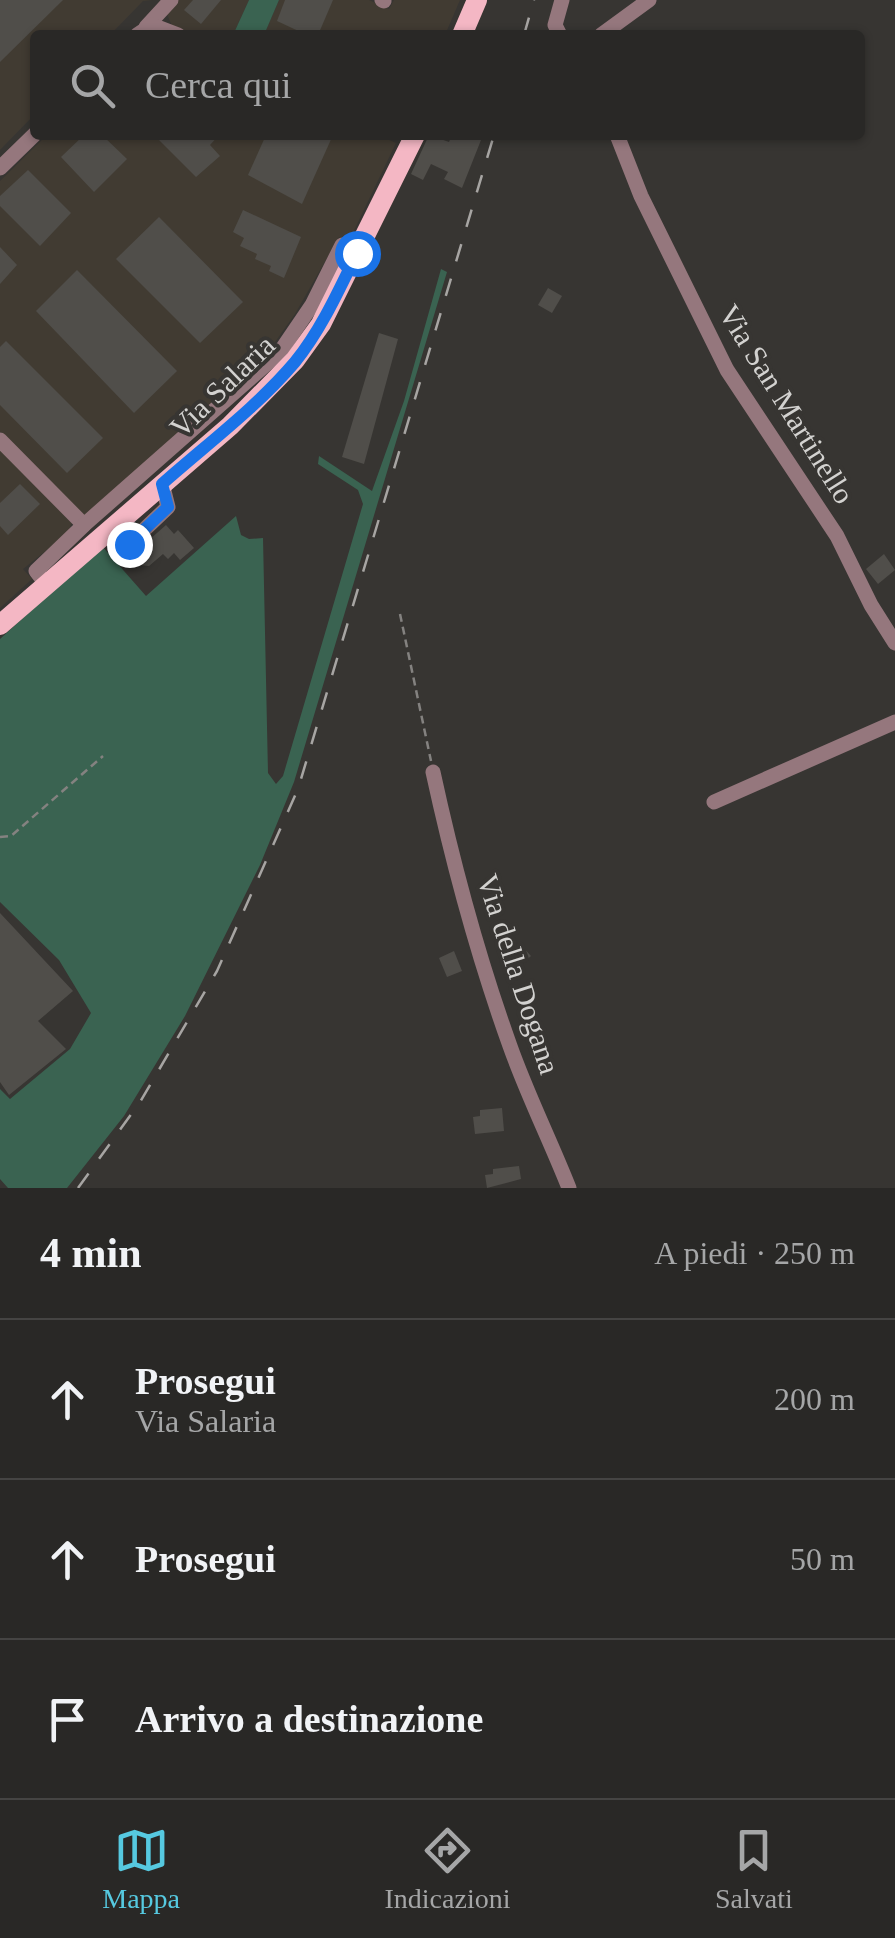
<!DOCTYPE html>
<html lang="it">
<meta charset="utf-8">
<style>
body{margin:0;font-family:"Times New Roman",serif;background:#31302e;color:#f1f3f6}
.stop{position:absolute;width:30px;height:30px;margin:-22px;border:8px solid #1a73e8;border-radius:50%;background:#fff}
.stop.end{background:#1a73e8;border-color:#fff;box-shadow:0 2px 10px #0008}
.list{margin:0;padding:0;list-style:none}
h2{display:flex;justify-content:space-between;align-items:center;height:130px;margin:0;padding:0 40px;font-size:42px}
h2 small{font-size:32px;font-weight:400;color:#a5a6a7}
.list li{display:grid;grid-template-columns:65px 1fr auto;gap:30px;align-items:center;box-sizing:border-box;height:160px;padding:0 40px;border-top:2px solid #454443}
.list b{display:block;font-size:38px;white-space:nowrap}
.list p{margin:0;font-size:32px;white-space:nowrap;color:#a5a6a7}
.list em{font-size:32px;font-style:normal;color:#a5a6a7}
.icon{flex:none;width:55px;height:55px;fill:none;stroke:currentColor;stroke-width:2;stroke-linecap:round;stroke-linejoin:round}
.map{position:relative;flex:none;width:895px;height:1188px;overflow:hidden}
.search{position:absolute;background:#292826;box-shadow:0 2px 8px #0004;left:30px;right:30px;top:30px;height:110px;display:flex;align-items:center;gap:25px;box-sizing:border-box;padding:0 35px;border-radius:10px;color:#a5a6a7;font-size:38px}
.sheet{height:610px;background:#292826}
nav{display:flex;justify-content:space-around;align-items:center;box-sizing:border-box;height:140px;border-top:2px solid #454443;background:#292826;font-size:28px;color:#a5a6a7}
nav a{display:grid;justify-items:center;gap:5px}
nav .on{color:#56c9e0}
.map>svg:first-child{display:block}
.built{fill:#413b32}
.green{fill:#3a6351}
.building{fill:#504e4a}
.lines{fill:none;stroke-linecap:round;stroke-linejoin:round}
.path{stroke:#848280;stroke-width:2.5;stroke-dasharray:8 5;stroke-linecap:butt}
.minor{stroke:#95777d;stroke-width:15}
.major{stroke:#f4b7c4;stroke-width:20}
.rail{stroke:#a7a5a3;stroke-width:2.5;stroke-dasharray:18 18;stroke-linecap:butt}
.route{stroke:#1a73e8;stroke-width:12}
.labels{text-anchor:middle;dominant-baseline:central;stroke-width:8;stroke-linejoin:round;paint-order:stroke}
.street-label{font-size:30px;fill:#d3d2d0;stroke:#373532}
</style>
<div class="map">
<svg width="895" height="1188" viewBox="0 0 895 1188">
<rect width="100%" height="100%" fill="#373532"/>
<g class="built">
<path d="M 0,0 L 153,0 L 143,1 L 110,35 L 35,35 L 35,114 L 0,150 Z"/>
<path d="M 179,0 L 249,0 L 233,35 L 194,35 L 172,26 L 166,12 Z"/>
<path d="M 279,0 L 369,0 L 389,9 L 394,0 L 460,0 L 445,35 L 264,35 Z"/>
<path d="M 47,135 L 379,135 L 396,143 L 349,241 L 339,237 L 295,314 L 263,359 L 84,517 L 0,432 L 0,181 Z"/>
<path d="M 0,448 L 72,523 L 67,534 L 23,569 L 32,579 L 0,608 Z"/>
</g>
<g class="green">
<path d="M 249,0 L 279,0 L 264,35 L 233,35 Z"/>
<path d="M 441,269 L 447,272 L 294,782 L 260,865 L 185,1016 L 124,1116 L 67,1188 L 8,1188 L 0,1179 L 0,1089 L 10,1099 L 70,1049 L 91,1013 L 59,960 L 0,902 L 0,639 L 102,546 L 146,596 L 236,516 L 241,535 L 249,539 L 263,538 L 268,773 L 276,784 L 283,776 L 363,504 L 358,490 L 318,464 L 319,456 L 372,491 L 404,401 Z"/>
</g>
<g class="building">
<path d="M 0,0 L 63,0 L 0,62 Z"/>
<path d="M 193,0 L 221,0 L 201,24 L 184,10 Z"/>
<path d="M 285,0 L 333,0 L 318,35 L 307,35 L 277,21 Z"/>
<path d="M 84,135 L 102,135 L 127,159 L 94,192 L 61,157 Z"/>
<path d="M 154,135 L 219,135 L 210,145 L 220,156 L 196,177 Z"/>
<path d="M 266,135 L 333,135 L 302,204 L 248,175 Z"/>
<path d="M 429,135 L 449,142 L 452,135 L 483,135 L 462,188 L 444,179 L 448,172 L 431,164 L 423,180 L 411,174 Z"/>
<path d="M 28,170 L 71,213 L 40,246 L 0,206 L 0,196 Z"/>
<path d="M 243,210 L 301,237 L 284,278 L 269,271 L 271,266 L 255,259 L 257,254 L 240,246 L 244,238 L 233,232 Z"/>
<path d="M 159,217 L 243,302 L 200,343 L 116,259 Z"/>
<path d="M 0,247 L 17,265 L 0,284 Z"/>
<path d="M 77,270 L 177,371 L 134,413 L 36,311 Z"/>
<path d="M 548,288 L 562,296 L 552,313 L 538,305 Z"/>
<path d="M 379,333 L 398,339 L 364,464 L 342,457 Z"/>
<path d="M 6,341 L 103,438 L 67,473 L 0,405 L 0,347 Z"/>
<path d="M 20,484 L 40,504 L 8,535 L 0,526 L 0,503 Z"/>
<path d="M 166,525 L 174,534 L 178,530 L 194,548 L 180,560 L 174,553 L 168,559 L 163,554 L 149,566 L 139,565 L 131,556 Z"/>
<path d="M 884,554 L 895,570 L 878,584 L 866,569 Z"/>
<path d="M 0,913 L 73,991 L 38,1021 L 66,1049 L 9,1095 L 0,1082 Z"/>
<path d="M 521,945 L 531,956 L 511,973 L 501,962 Z"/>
<path d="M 454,951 L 462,971 L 447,977 L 439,958 Z"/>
<path d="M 502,1108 L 504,1131 L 475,1134 L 473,1117 L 480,1116 L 480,1110 Z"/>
<path d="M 519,1166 L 521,1179 L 487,1188 L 485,1175 L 493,1174 L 493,1169 Z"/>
</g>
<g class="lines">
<g class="path">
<path d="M 400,614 L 431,761"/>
<path d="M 0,837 L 11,836 L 103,756"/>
</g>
<g class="minor">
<path d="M 382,0 L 384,1"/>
<path d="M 146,27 L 171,0"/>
<path d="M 137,35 L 152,25 L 178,35"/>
<path d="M 560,35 L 555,25 L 562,0"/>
<path d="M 601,35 L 649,0"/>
<path d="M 617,135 L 641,196 L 727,370 L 837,536 L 871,605 L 895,643"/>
<path d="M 0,168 L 35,134"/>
<path d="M 0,440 L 84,525"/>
<path d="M 108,531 L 129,544 L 168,507 L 162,483"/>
<path d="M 46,584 L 36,571 L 84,525 L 280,352 L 312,305 L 342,245 L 357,253"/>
<path d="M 433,772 C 453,864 478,957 510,1046 C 527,1094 550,1140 569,1188"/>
<path d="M 714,802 L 895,722"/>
</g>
<g class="major">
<path d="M 462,35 L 477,0"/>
<path d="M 0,625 L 230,426 L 295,360 L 321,324 L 415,135"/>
</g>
<g class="rail">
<path d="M 524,35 L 534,0"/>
<path d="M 78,1188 L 140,1102 L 217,971 L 298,789 L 494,135"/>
</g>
</g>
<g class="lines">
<path class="route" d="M 129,544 L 168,507 L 162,484 C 207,444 256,408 295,362 C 321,330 339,290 357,253"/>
</g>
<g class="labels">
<g class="street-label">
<text transform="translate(222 386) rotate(-44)">Via Salaria</text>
<text transform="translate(787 404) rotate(58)">Via San Martinello</text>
<text transform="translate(519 974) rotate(72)">Via della Dogana</text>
</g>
</g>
</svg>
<div class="stop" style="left:357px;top:253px"></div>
<div class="stop end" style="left:129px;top:544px"></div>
<div class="search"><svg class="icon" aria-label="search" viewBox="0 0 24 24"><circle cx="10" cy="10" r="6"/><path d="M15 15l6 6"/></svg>Cerca qui</div>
</div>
<section class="sheet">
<h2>4 min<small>A piedi · 250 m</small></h2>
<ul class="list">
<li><svg class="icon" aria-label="ahead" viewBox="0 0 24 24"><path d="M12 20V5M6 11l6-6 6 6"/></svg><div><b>Prosegui</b><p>Via Salaria</p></div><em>200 m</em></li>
<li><svg class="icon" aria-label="ahead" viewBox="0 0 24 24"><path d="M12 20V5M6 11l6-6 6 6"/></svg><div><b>Prosegui</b></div><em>50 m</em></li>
<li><svg class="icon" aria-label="arrive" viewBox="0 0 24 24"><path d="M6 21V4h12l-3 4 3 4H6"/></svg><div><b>Arrivo a destinazione</b></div></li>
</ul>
</section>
<nav>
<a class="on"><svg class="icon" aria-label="map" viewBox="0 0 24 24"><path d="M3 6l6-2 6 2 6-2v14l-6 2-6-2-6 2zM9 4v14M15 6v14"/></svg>Mappa</a>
<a><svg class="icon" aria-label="directions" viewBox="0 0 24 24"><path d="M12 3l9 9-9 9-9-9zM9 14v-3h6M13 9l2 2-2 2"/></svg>Indicazioni</a>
<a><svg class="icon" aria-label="saved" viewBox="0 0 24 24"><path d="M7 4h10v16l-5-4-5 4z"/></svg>Salvati</a>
</nav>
